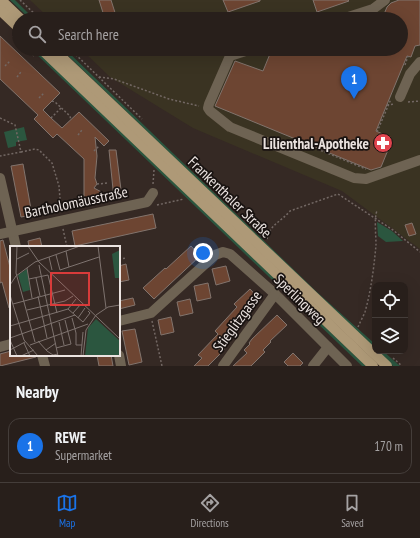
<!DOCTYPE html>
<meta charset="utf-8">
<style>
body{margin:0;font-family:"PT Sans Narrow",sans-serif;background:#302724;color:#f1f3f6}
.controls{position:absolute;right:12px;bottom:12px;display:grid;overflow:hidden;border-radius:8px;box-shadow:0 4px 16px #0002}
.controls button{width:36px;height:36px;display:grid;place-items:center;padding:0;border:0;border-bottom:1px solid #443d3a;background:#281f1b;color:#f1f3f6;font:20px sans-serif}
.you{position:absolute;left:203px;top:253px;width:14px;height:14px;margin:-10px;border:3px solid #fff;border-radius:50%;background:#1a73e8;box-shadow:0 0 0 6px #1a73e833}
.badge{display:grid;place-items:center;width:26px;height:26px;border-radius:50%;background:#1a73e8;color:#fff;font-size:13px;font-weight:700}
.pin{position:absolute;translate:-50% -33px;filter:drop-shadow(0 1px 2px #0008)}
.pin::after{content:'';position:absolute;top:21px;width:14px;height:12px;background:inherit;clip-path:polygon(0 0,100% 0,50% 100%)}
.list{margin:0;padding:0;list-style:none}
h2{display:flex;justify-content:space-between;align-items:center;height:52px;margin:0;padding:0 16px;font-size:17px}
h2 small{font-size:13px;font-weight:400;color:#a5a2a3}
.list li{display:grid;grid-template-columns:26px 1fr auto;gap:12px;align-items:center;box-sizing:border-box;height:56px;margin:0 8px 8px;padding:0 8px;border:1px solid #443d3a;border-radius:12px}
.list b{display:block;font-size:15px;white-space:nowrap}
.list p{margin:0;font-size:13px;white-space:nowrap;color:#a5a2a3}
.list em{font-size:13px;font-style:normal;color:#a5a2a3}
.icon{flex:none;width:22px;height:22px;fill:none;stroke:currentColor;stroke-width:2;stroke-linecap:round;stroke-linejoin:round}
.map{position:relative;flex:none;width:420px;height:366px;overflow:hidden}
.search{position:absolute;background:#281f1b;box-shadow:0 4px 16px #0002;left:12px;right:12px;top:12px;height:44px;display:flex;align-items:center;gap:10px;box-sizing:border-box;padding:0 14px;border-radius:22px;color:#a5a2a3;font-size:15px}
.sheet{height:116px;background:#281f1b}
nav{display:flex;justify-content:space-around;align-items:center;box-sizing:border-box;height:56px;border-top:1px solid #443d3a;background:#281f1b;font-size:11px;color:#a5a2a3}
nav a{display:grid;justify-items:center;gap:2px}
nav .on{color:#1a73e8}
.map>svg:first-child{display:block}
.commercial{fill:#3a3322}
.green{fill:#2b563f}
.building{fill:#6d4532;stroke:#82746d}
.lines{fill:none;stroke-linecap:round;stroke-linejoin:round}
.path{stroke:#736864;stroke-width:1.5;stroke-dasharray:2 2;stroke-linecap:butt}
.minor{stroke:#6e6353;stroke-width:10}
.major{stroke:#ae9977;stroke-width:10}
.labels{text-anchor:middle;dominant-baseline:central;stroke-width:3.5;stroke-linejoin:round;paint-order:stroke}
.poi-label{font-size:15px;font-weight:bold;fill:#ebe3e0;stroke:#191311;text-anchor:end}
.street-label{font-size:15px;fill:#ebe3e0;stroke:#191311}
.inset-road{fill:none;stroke:#7e736f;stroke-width:1}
.view{fill:#d83b3a;fill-opacity:0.15;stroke:#d83b3a;stroke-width:2}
.inset-edge{fill:none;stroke:#ebe3e0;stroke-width:2}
</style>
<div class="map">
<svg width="420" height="366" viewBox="0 0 420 366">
<rect width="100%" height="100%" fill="#352924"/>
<path class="commercial" d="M 30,0 L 420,0 L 420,249 L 342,191 L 193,128 L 110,77 L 81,49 L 401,49 L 401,19 L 50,19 Z"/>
<g class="green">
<path d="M 10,0 L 15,0 L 34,19 L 30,19 Z"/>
<path d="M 31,49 L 35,49 L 366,366 L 362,366 Z"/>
<path d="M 61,49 L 65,49 L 318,293 L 375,344 L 375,350 Z"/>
<path d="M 24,127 L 27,140 L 16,142 L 16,146 L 8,148 L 4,132 Z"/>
<path d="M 377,222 L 392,231 L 403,241 L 386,242 L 378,236 Z"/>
<path d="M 376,351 L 383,351 L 400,366 L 393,366 Z"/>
</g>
<g class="building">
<path d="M 99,0 L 111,0 L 117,19 L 105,19 Z"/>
<path d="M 223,0 L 260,0 L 260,1 L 228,12 Z"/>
<path d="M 313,0 L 348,0 L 349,1 L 317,12 Z"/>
<path d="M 399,0 L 420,0 L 420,45 L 415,46 L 411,57 L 407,56 L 376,131 L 387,136 L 390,145 L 381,167 L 371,170 L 215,106 L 235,61 L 263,71 L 272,49 L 401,49 L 401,19 L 382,19 L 387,7 L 391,3 Z"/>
<path d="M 0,36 L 60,93 L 43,110 L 51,118 L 62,128 L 79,112 L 109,141 L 104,146 L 95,137 L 97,156 L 95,178 L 97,184 L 94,188 L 107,195 L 94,195 L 94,197 L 90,197 L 90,198 L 84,198 L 84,159 L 57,134 L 53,138 L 34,119 L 38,115 L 0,79 Z"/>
<path d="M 109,150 L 116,150 L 122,198 L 114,199 Z"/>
<path d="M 23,164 L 32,215 L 21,217 L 11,166 Z"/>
<path d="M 153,214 L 156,228 L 75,246 L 72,231 Z"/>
<path d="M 412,223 L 416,234 L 409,236 L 405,225 Z"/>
<path d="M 40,238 L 42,247 L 29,247 L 28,241 Z"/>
<path d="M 3,240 L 11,271 L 11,307 L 9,308 L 2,282 L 0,283 L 0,241 Z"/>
<path d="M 191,246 L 200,256 L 154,299 L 143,288 L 165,268 L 166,269 Z"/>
<path d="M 126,264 L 129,280 L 119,282 L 119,266 Z"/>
<path d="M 226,266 L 230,281 L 216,285 L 212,269 Z"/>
<path d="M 208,283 L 211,298 L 197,301 L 194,286 Z"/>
<path d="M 250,289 L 260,300 L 238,321 L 241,325 L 222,346 L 225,349 L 208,366 L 194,366 L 202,358 L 198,355 L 218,334 L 215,331 L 237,307 L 234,304 Z"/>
<path d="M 133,298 L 135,305 L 119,309 L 119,301 Z"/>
<path d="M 190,299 L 193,313 L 180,316 L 177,302 Z"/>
<path d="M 277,315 L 287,325 L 270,341 L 271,342 L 263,350 L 265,352 L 251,366 L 233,366 L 247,353 L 244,350 L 250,344 L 249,343 L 252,339 Z"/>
<path d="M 171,317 L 174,332 L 161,335 L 158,320 Z"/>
<path d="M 135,329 L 142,362 L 129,365 L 122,331 Z"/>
<path d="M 11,351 L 11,355 L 36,355 L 36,357 L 0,366 L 0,354 Z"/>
<path d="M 293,353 L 303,363 L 300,366 L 288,366 L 284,362 Z"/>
<path d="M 97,355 L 111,355 L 113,366 L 99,366 Z"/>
</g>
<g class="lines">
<g class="path">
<path d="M 20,0 L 40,19"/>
<path d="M 13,36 L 19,42"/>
<path d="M 27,49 L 34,56"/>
<path d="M 70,49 L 142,119"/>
<path d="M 405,65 L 408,56"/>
<path d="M 5,66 L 10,61"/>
<path d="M 17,77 L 21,72"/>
<path d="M 99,77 L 114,79 L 169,99 L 199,106"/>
<path d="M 39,98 L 44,93"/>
<path d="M 52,101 L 55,102 L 70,116 L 71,120"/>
<path d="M 408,102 L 420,101"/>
<path d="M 387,105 L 394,104"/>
<path d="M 0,118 L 15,125 L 21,152 L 0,156"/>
<path d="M 51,118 L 61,108"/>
<path d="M 377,132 L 391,99"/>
<path d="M 78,135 L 82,130"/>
<path d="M 295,140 L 366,169"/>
<path d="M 94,151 L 99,146"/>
<path d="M 21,152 L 35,149 L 39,150 L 52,163 L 59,186 L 61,212"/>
<path d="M 97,184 L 108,183"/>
<path d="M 153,184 L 154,170"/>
<path d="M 157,205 L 184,199"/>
<path d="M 63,229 L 67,247"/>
<path d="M 267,239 C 270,224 281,222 290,211 L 338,194 L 393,230 L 420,252"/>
<path d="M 119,259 L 126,258"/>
<path d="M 152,321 L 162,366"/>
<path d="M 358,327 C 360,322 363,317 365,312 C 371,291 374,267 376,245 C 376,236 374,217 377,211"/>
<path d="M 393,358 L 402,366"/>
</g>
<g class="minor">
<path d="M 342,19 L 373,9 L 385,0"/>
<path d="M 252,49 L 230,56 L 209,104 L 208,108 L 210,111 L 230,127 L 354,178 L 366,179 L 420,160"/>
<path d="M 400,97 L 410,74 L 420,62"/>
<path d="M 0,178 L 16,247"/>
<path d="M 0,234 L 147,202 L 153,193"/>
<path d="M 119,321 L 151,313 L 215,255 L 223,252 L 230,254 L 275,294 L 347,366"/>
<path d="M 0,347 L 11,344"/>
<path d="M 42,355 L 45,366"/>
<path d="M 119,355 L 121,366"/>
<path d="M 223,366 L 275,294"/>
<path d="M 313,366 L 328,347"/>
</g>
<g class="major">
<path d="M 1,0 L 21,19"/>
<path d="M 0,10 L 19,28"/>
<path d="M 41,49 L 373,366"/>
<path d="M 53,49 L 387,366"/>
</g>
</g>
<defs>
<g id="pharmacy-disc" transform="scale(1)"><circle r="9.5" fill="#e0444e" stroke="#191311"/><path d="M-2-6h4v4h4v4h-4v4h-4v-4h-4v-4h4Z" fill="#fff"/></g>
</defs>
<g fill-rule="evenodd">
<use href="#pharmacy-disc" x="383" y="143"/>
</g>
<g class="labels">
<g class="poi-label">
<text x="369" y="143">Lilienthal-Apotheke</text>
</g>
<g class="street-label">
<text transform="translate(230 197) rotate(44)">Frankenthaler Straße</text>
<text transform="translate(76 202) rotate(-12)">Bartholomäusstraße</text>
<text transform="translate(300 299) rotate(44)">Sperlingweg</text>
<text transform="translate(237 321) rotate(-54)">Stieglitzgasse</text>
</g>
</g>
<g transform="translate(10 246)">
<rect width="110" height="110" fill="#352924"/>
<path d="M 110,4 L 110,32 L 105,32 L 102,8 ZM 17,23 L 20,44 L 13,46 L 8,29 ZM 86,73 L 110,95 L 110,110 L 75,110 L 78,82 Z" fill="#2b563f"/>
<path class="inset-road" d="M 18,0 L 29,16 L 110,93M 88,0 L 96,62M 56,5 L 59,21M 46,9 L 50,24 L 89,11M 39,11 L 42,24M 7,13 L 19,7M 25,16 L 70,0M 29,19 L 48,110M 17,22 L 22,52M 6,27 L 25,96M 6,27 L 7,0M 26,32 L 30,50M 19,33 L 38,29 L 47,67M 0,39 L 6,30 L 25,16M 0,49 L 14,94 L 28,110M 28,50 L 37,92M 3,58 L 55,44M 58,63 L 66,53M 17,64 L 55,55 L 63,50M 63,67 L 71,58M 86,69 L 98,61 L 110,59M 62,72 L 66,87 L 66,99 L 72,99M 68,72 L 75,62M 49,76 L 54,99M 0,80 L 58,63 L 73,76 L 80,67 L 78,65M 0,92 L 65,69M 0,94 L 7,110M 28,95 L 37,105 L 43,109 L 48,108M 14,97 L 20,110M 20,99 L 78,78M 46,102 L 61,98 L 55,74M 0,104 L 15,96M 36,104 L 46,97M 11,110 L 24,104M 71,110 L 73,86M 73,110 L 76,84 L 86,69"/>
<path class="view" d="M 41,27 L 79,27 L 79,59 L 41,59 Z"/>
<rect width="110" height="110" class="inset-edge"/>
</g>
</svg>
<div class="controls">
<button><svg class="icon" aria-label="locate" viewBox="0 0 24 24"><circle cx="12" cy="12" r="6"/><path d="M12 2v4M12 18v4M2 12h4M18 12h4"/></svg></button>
<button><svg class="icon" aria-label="layers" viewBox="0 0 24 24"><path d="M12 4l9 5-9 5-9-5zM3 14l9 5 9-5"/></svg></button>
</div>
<div class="you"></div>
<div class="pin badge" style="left:354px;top:99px">1</div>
<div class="search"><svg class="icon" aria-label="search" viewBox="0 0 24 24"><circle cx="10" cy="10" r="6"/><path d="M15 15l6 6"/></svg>Search here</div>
</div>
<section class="sheet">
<h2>Nearby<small></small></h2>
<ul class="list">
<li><span class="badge">1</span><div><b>REWE</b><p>Supermarket</p></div><em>170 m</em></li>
</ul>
</section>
<nav>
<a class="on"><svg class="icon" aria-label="map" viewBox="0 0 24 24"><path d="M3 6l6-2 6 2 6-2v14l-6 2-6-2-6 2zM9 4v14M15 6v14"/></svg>Map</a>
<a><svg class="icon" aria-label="directions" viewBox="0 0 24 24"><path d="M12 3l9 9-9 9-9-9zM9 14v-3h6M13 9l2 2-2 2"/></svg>Directions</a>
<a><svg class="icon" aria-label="saved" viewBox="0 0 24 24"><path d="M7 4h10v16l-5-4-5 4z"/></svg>Saved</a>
</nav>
